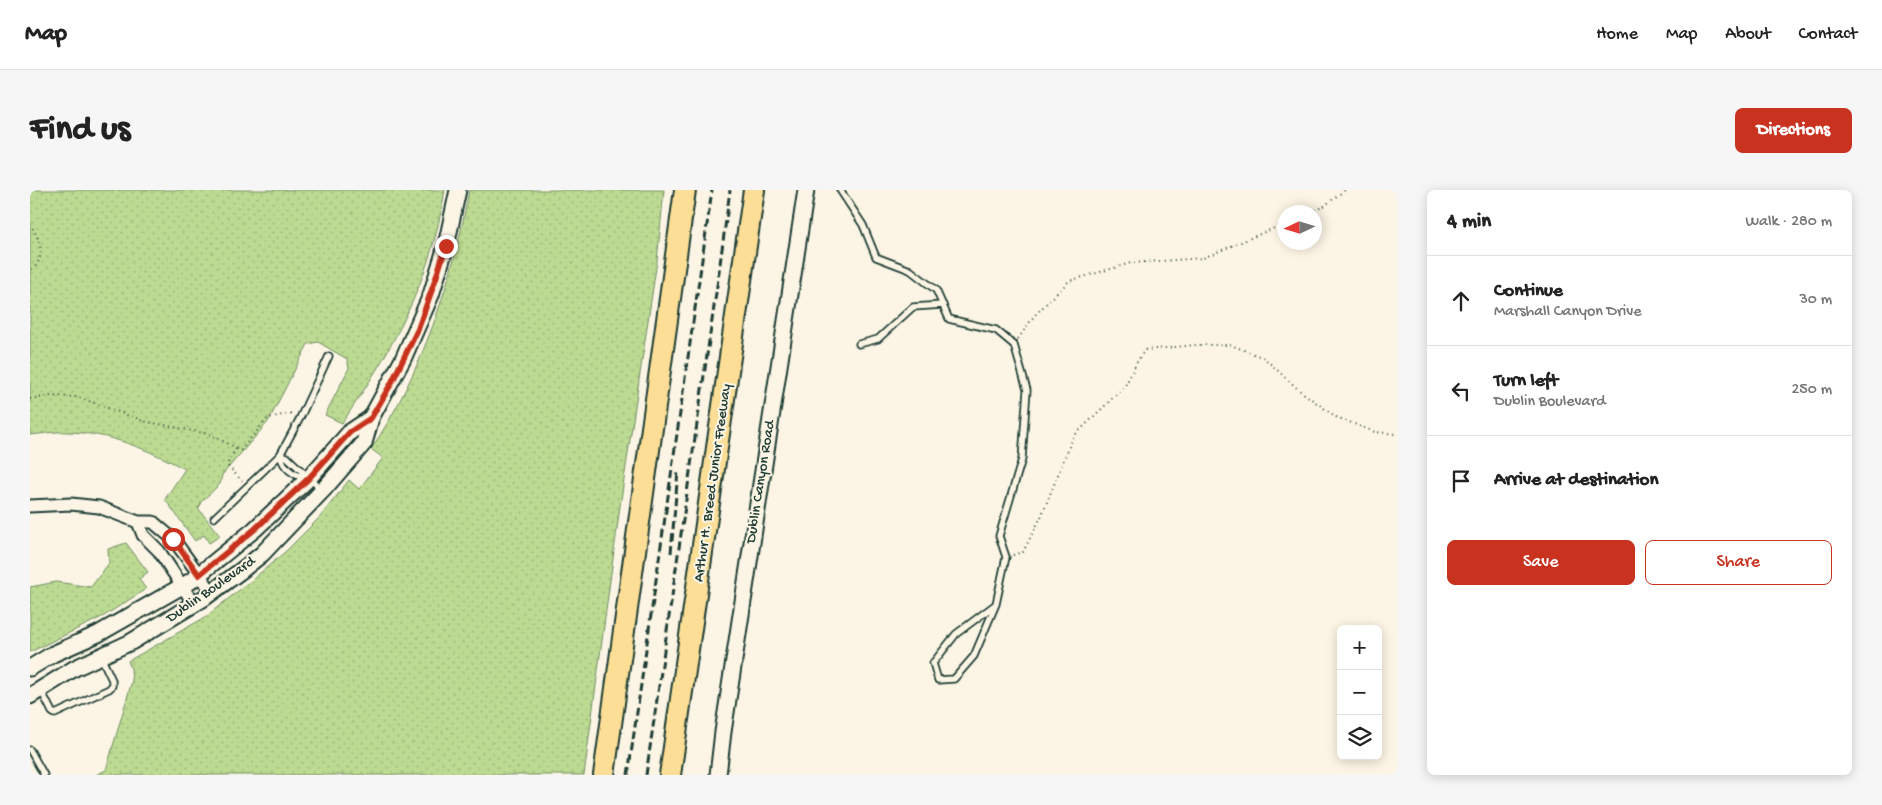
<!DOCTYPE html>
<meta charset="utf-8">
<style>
body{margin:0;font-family:"Gochi Hand",sans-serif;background:#f6f6f6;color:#222}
.controls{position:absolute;right:15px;bottom:15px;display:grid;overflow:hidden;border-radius:8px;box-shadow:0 2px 12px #0003}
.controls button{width:45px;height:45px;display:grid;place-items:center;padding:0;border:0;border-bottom:1px solid #e0e0e0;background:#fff;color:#222;font:25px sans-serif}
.compass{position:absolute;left:1247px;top:15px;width:45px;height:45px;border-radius:50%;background:#fff;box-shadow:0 2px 12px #0003;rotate:266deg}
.stop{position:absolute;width:15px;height:15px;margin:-11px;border:4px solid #c8321e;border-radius:50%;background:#fff}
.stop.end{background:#c8321e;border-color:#fff;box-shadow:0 1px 5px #0008}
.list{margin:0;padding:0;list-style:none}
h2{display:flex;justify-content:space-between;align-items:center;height:65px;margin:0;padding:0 20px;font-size:21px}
h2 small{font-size:16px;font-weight:400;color:#767676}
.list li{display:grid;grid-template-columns:32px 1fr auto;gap:15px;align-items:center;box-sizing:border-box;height:90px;padding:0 20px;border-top:1px solid #e0e0e0}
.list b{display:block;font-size:19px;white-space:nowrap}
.list p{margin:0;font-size:16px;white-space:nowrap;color:#767676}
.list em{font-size:16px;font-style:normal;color:#767676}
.actions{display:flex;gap:10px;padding:15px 20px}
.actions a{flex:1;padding:11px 0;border:1px solid #c8321e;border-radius:8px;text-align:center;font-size:18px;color:#c8321e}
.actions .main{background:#c8321e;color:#fff}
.icon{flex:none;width:28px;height:28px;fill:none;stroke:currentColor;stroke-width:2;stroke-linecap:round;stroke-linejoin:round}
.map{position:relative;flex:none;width:1367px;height:585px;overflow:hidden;border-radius:8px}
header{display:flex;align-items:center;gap:30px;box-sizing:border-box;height:70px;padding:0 25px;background:#fff;border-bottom:1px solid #e0e0e0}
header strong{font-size:24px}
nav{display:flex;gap:28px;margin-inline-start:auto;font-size:18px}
.intro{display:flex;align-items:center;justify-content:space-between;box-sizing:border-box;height:120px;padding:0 30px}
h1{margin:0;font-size:35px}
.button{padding:12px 22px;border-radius:8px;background:#c8321e;color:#fff;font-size:18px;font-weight:700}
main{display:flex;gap:30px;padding:0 30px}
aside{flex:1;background:#fff;border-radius:8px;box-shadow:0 2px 12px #0003}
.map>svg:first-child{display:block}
.grass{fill:url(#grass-dots);stroke:#6e8c63}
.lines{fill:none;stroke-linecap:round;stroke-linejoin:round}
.lane-casing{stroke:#1f3d34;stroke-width:9}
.street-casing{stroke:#1f3d34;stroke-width:15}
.secondary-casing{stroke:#1f3d34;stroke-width:19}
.highway-casing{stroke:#1f3d34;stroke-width:24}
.path{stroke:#1f3d34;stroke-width:2;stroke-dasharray:1 4;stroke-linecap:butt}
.lane{stroke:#fcf5e5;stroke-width:5.5}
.street{stroke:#fcf5e5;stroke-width:11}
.secondary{stroke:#fcf5e5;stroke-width:15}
.highway{stroke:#fcde96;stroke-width:20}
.rail{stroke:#1f3d34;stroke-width:3;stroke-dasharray:8 4;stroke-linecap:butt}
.route{stroke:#c8321e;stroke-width:6}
.labels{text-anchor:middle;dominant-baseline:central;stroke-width:4;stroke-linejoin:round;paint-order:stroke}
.street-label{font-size:15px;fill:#1f3d34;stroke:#fcf5e5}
</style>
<header>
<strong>Map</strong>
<nav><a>Home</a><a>Map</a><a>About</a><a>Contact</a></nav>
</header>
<div class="intro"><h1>Find us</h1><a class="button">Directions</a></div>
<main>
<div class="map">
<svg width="1367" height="585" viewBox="0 0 1367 585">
<defs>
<pattern id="grass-dots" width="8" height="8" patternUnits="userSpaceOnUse" patternTransform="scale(1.25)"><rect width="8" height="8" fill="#bcda92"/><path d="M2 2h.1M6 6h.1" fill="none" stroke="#a1bc7e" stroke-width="1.8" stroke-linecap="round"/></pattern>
</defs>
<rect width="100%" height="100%" fill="#fcf5e5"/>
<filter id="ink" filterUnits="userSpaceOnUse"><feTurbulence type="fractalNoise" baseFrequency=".02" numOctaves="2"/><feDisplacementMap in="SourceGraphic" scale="10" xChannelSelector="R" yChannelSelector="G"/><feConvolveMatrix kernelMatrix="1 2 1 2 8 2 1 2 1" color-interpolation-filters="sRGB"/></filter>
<g filter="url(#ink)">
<g class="grass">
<path d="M 0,0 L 415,0 C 400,93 364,157 312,233 L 295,225 L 319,178 L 317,169 L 288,152 L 278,154 L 238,232 L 192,285 L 190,294 L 170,313 L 171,315 L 168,318 L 190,346 L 179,353 L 174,345 L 165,351 L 135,309 L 155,279 C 119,260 80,243 38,242 C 26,241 12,244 0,245 Z"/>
<path d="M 439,0 L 634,0 L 627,71 L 590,316 L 554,585 L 66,585 L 76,580 L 102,491 L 101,479 L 98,471 L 174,428 L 222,390 L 256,361 L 290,327 L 319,290 L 329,299 L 353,268 L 341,259 C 391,186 424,87 439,0 Z"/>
<path d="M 96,353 L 118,382 L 109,389 L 116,399 L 74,426 L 0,462 L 0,397 L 26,392 L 61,397 L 79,373 L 78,359 Z"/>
</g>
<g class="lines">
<g class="lane-casing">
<g id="lane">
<path d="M 810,0 L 833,35 L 846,67 L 880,80 L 906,100 L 919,129 L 966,140 L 984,155 L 997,200 L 992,269 L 969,346 L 976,367 L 966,414 L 944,466 L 924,489 L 908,490 L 903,473 L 926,444 L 966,414"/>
<path d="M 829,154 L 848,149 L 883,117 L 913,115"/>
<path d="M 275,287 C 263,286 253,277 250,265 L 257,267 L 291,299"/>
<path d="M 184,328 L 250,265 L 270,228 L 299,166"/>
<path d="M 11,500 L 22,522 L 25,524 L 79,499 L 82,496 L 82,490 L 71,467"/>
<path d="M 0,560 L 14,585"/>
</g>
</g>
<g class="street-casing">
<g id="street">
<path d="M 0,316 L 41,314 L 69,317 L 108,332 L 123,332 L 143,349 L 182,402"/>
<path d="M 108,332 L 113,345 L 129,361 L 164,414"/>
</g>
</g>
<g class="secondary-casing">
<g id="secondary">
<path d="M 0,478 L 23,464 L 68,444 L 161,391 L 225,339 L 279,288 L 320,242 L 341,228"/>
<path d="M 0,506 L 45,478 L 101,452 L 174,408 L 212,380 L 232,364 L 293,300 L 334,253 L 341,228 L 373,169 L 401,105 L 416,56 L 428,0"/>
<path d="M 688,585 L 693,542 L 776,0"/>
</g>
</g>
<g class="highway-casing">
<g id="highway">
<path d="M 574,585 L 655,0"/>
<path d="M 640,585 L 724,0"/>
</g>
</g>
<g class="path">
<path d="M 1280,22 L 1294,16 L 1315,0"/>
<path d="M 0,34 C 10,49 18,68 0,81"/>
<path d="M 988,149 L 1004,126 L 1039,91 L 1101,73 L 1173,68 L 1254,34"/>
<path d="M 0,209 L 21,206 L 48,207 L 113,231 L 179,244 L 211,260 L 238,228 L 263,223"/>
<path d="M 206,259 L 197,275 L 212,291"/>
<path d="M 983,365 L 993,362 L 1011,327 L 1043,247 L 1095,196 L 1108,170 L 1115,160 L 1166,155 L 1201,155 L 1234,168 L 1269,200 L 1306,227 L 1345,242 L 1367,244"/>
</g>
<use href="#lane" class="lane"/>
<use href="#street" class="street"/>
<use href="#secondary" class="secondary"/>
<use href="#highway" class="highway"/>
<g class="rail">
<path d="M 641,363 L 648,281"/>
<path d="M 598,585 L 682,0"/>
<path d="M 616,585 L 687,96 L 700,0"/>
</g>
</g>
</g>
<g class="lines" filter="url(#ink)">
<path class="route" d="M 143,349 L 169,385 L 225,339 L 279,288 L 320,242 L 341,228 L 361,194 L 388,139 L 406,88 L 416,56"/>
</g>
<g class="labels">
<g class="street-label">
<text transform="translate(731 292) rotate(-81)">Dublin Canyon Road</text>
<text transform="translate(683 293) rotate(-82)">Arthur H. Breed Junior Freeway</text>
<text transform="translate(181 400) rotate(-35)">Dublin Boulevard</text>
</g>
</g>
</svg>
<div class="controls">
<button>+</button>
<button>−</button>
<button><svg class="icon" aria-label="layers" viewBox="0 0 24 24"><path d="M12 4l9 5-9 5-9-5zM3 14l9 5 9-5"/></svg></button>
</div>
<svg class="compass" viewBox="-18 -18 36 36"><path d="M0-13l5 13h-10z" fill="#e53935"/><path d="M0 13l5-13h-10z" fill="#767676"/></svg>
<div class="stop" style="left:143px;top:349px"></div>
<div class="stop end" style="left:416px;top:56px"></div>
</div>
<aside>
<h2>4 min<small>Walk · 280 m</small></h2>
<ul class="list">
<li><svg class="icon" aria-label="ahead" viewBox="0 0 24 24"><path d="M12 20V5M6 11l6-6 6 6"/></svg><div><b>Continue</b><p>Marshall Canyon Drive</p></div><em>30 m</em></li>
<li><svg class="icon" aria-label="left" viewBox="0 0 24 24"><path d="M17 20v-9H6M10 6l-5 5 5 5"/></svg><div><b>Turn left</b><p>Dublin Boulevard</p></div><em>250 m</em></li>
<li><svg class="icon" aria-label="arrive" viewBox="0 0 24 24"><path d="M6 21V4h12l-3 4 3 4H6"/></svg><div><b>Arrive at destination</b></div></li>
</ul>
<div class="actions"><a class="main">Save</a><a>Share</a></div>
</aside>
</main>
